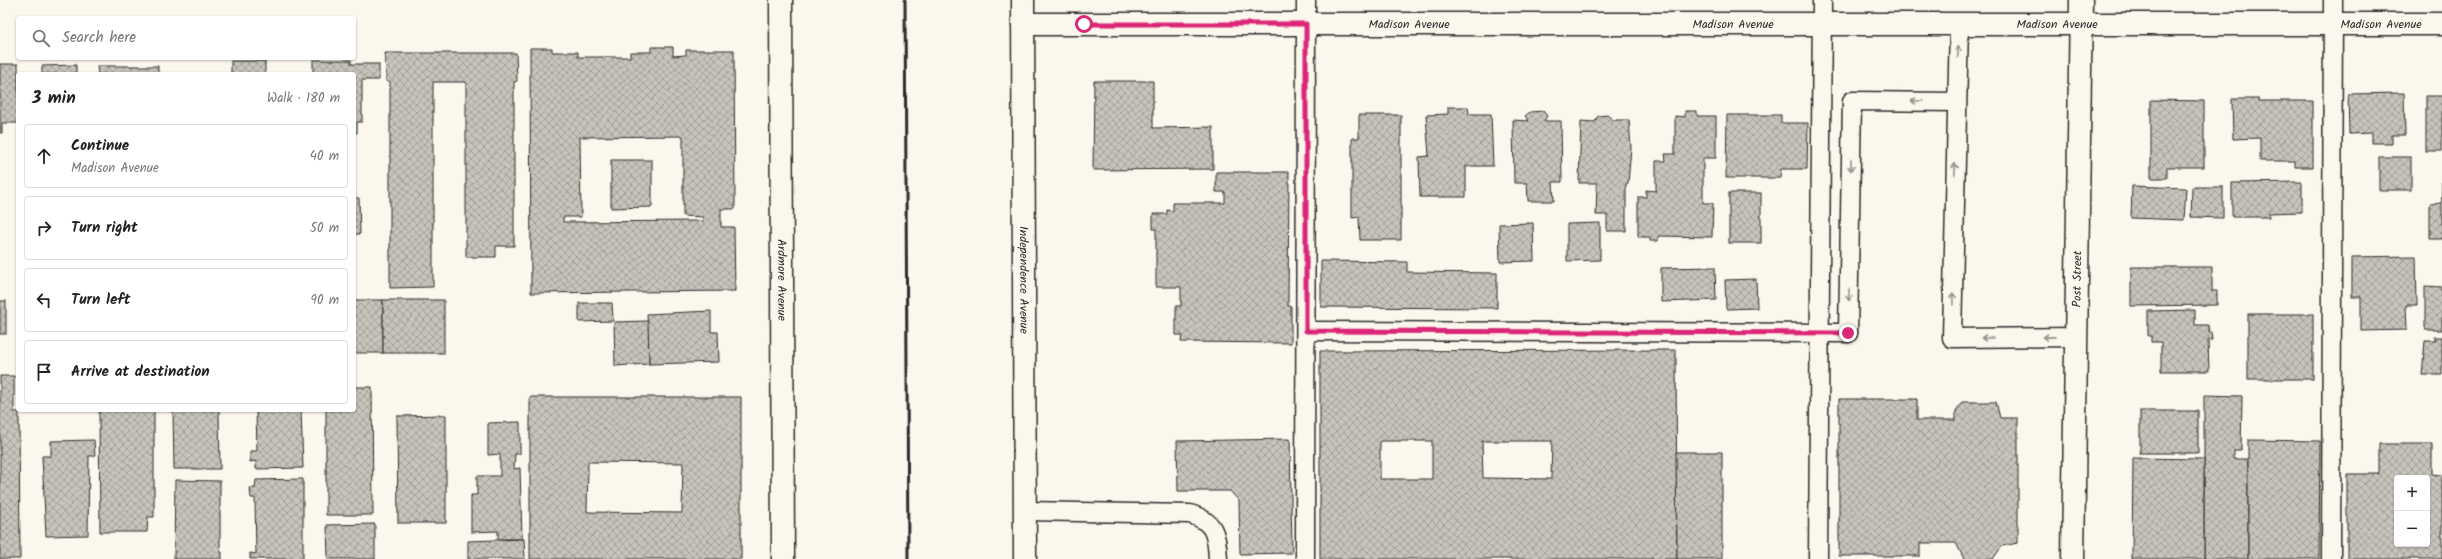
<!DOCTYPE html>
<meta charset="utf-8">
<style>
body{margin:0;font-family:Kalam,sans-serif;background:#f2f2f2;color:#222}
.controls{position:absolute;right:12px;bottom:12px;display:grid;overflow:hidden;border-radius:4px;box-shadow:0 1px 3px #0004}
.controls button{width:36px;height:36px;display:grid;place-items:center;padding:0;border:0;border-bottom:1px solid #e0e0e0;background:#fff;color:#222;font:20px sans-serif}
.stop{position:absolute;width:12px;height:12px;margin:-9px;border:3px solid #db2777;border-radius:50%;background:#fff}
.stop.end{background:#db2777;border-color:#fff;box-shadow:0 1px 4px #0008}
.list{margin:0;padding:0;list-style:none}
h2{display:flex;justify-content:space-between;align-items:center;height:52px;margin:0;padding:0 16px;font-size:17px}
h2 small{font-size:13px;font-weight:400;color:#767676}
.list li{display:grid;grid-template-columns:26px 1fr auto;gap:12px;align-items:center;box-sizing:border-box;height:64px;margin:0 8px 8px;padding:0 8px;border:1px solid #e0e0e0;border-radius:4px}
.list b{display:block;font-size:15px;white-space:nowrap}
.list p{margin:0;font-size:13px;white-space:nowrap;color:#767676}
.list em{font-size:13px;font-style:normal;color:#767676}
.icon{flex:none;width:22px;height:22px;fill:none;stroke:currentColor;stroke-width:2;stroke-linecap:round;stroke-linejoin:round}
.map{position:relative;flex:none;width:2442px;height:559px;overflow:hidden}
.search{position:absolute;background:#fff;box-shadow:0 1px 3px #0004;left:16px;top:16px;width:340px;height:44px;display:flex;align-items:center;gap:10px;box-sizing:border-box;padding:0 14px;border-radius:4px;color:#767676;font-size:15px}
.panel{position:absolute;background:#fff;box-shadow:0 1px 3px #0004;left:16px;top:72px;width:340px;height:340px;border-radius:4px}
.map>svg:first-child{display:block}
.building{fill:url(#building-cross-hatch);stroke:#2b2b2b;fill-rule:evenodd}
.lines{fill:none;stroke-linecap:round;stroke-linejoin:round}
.service-casing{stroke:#2b2b2b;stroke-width:21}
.minor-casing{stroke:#2b2b2b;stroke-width:25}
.tertiary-casing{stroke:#2b2b2b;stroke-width:25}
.service{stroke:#fbf7ec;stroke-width:18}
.minor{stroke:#fbf7ec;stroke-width:22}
.tertiary{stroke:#fbf7ec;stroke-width:22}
.rail{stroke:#2b2b2b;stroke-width:3}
.oneway{stroke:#93918c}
.route{stroke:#db2777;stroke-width:5}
.labels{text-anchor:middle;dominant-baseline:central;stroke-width:3.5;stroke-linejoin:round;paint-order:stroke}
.street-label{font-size:12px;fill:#2b2b2b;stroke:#fbf7ec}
</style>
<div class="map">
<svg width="2442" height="559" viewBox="0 0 2442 559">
<defs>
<pattern id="building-cross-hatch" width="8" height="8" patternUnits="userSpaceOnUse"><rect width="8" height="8" fill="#c7c4bc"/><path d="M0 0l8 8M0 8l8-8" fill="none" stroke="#a29f99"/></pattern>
</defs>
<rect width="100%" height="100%" fill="#fbf7ec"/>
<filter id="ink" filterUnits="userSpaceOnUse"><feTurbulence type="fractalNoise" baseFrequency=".025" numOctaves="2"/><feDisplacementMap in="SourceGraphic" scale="8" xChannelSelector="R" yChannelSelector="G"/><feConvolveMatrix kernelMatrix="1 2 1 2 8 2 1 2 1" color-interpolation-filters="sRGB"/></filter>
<g filter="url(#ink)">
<g class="building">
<path d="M 651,47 L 673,47 L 673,56 L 686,55 L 686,50 L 734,50 L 735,209 L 721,209 L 721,227 L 734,227 L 735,291 L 531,293 L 530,48 L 552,48 L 552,52 L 578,52 L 578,57 L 630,57 L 630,52 L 651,52 ZM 683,136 L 683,216 L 703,217 L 703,221 L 563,222 L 563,217 L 581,217 L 580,137 Z"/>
<path d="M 385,53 L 516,53 L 517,81 L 514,82 L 514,246 L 496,246 L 496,257 L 466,257 L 466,82 L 433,82 L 433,287 L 390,288 L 390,82 L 386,81 Z"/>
<path d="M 313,60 L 351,60 L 351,64 L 379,64 L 379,80 L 362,80 L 362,122 L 357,122 L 357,133 L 354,133 L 354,74 L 313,74 Z"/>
<rect x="231" y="61" width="34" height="13"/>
<path d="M 0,64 L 18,64 L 18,123 L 2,123 L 2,133 L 0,133 Z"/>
<path d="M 76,65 L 76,74 L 42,74 L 42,66 Z"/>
<path d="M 97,66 L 158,66 L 158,74 L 98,74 Z"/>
<path d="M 1094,81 L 1153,81 L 1153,128 L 1213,127 L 1213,169 L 1093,170 Z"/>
<path d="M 2404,93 L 2405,135 L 2392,135 L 2392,143 L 2371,143 L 2371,133 L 2349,134 L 2348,94 Z"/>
<rect x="2426" y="96" width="16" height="55"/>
<path d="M 2232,99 L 2259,99 L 2259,101 L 2313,101 L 2313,167 L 2295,167 L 2295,161 L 2260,161 L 2260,138 L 2233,139 Z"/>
<path d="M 2151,100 L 2204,101 L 2204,167 L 2167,167 L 2167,178 L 2151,178 Z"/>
<path d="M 1448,107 L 1468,107 L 1469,114 L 1491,114 L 1493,166 L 1466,166 L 1466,197 L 1420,197 L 1419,157 L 1429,156 L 1426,115 L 1448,114 Z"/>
<path d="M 1543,111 L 1547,116 L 1544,121 L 1561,121 L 1562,182 L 1553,182 L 1554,201 L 1528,201 L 1527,183 L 1514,183 L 1513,120 L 1529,121 L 1525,116 L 1530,112 Z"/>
<path d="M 1685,111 L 1697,111 L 1697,116 L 1716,116 L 1716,158 L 1703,158 L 1703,203 L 1713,203 L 1712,237 L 1658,236 L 1658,241 L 1650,241 L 1650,237 L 1638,237 L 1638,197 L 1646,197 L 1646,190 L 1656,191 L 1656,161 L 1666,161 L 1665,154 L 1675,154 L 1675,116 L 1685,117 Z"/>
<path d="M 1359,115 L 1401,115 L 1401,240 L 1360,240 L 1359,217 L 1352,218 L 1352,138 L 1359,138 Z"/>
<path d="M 1607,115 L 1613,120 L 1629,120 L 1631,148 L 1628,183 L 1626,184 L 1626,231 L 1607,231 L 1607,215 L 1596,215 L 1597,183 L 1579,183 L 1581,121 L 1595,122 L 1598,116 Z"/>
<path d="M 1727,115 L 1781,115 L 1781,123 L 1808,123 L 1807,169 L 1781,169 L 1780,178 L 1726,178 Z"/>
<rect x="2379" y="157" width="32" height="33"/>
<path d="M 611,160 L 652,160 L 652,207 L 611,208 Z"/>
<path d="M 1216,172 L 1289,172 L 1288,306 L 1291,306 L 1291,343 L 1181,342 L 1182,335 L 1176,335 L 1176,306 L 1181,306 L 1181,287 L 1156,287 L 1156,229 L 1153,229 L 1153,214 L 1167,214 L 1167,210 L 1173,211 L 1173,203 L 1225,203 L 1225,192 L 1216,192 Z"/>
<path d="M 354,175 L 355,198 L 359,198 L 360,234 L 354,234 Z"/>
<path d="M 2302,182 L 2302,212 L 2269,213 L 2269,217 L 2232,217 L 2232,183 Z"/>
<path d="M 2442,182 L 2442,239 L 2430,239 L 2430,204 L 2442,203 Z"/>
<path d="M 2132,186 L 2186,188 L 2184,220 L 2131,218 Z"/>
<path d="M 2192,187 L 2223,187 L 2223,218 L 2191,217 Z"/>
<rect x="1729" y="193" width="32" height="50"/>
<path d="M 1533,223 L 1534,261 L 1500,262 L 1499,224 Z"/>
<path d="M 1600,223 L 1600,260 L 1567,261 L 1567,224 Z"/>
<path d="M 2416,256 L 2417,305 L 2406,305 L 2407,330 L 2361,331 L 2361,297 L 2352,297 L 2352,257 Z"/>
<path d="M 1321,261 L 1407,262 L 1407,272 L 1497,273 L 1497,308 L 1321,307 Z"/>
<path d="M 1715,267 L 1716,300 L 1661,302 L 1661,268 Z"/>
<path d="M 2131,267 L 2212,267 L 2212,291 L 2217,291 L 2217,305 L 2131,306 Z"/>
<path d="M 1756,279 L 1757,308 L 1726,309 L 1725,280 Z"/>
<path d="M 2425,286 L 2442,287 L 2442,330 L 2425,330 Z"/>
<rect x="354" y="300" width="29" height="53"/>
<rect x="383" y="300" width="61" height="53"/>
<rect x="0" y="301" width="6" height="33"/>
<path d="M 579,303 L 612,303 L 613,321 L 579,322 Z"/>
<path d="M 2195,310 L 2195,325 L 2208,325 L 2209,333 L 2211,332 L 2212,340 L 2208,340 L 2209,371 L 2161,371 L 2161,342 L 2151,342 L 2151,336 L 2148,336 L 2148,311 Z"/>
<path d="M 711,311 L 711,332 L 718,332 L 719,362 L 649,364 L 647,314 Z"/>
<rect x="2248" y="314" width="65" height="65"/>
<path d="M 648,321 L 649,364 L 615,366 L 614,322 Z"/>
<path d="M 2435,337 L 2442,337 L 2442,375 L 2422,375 L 2425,341 L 2436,341 Z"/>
<path d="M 1676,350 L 1677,559 L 1320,559 L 1320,351 ZM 1380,441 L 1432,441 L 1432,479 L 1380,479 ZM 1482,441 L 1552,441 L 1551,479 L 1483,478 Z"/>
<path d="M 0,376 L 14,376 L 14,412 L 19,412 L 20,559 L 0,559 Z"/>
<path d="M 354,387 L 372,387 L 373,515 L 326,515 L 326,410 L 354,410 Z"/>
<path d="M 2204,395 L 2242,396 L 2241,450 L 2234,450 L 2234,459 L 2248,459 L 2248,559 L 2204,559 Z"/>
<path d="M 530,397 L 741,397 L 741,559 L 530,559 ZM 588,462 L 683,463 L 682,513 L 587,512 Z"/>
<path d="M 1839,399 L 1917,399 L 1917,420 L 1956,420 L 1956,411 L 1962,402 L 1996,402 L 2000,418 L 2018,418 L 2018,543 L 2002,546 L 1993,559 L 1964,559 L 1956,543 L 1920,543 L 1920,556 L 1839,556 Z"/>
<path d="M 99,410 L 154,410 L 154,517 L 148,517 L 147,532 L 100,532 Z"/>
<path d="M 173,410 L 219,410 L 220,469 L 174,469 Z"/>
<path d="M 256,410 L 301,410 L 303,468 L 256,469 L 256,461 L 250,462 L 250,451 L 257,451 Z"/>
<rect x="2140" y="411" width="58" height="42"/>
<path d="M 446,415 L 446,523 L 398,523 L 397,416 Z"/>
<path d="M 520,422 L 520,454 L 515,454 L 514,469 L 520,468 L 522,539 L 498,539 L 498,531 L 471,532 L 471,495 L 477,495 L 477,476 L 500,476 L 500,454 L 488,455 L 488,423 Z"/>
<path d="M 1290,439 L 1292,553 L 1240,554 L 1239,501 L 1230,491 L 1178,491 L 1177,441 Z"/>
<path d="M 94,440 L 95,456 L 89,456 L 88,535 L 46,536 L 42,456 L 51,456 L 51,441 Z"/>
<path d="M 2248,440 L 2320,441 L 2319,559 L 2248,559 Z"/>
<path d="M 2379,444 L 2432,444 L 2432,474 L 2442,475 L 2442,559 L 2347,559 L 2347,474 L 2379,474 ZM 2397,478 L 2427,478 L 2427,544 L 2397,544 Z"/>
<path d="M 1676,452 L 1722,452 L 1722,559 L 1677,559 Z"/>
<path d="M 2133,458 L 2204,459 L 2204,559 L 2132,559 Z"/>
<path d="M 303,479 L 303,559 L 250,559 L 250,553 L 256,554 L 255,498 L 251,498 L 250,488 L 255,488 L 256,480 Z"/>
<path d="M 175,480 L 220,481 L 220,552 L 222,552 L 222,559 L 174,559 Z"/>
<path d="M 375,524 L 375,559 L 328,559 L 327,525 Z"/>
<path d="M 524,539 L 525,559 L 468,559 L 468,541 Z"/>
</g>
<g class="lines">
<g class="service-casing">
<g id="service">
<path d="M 1959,24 L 1952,338 L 2076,337"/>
<path d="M 1306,331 L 1848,333 L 1852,101 L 1956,102"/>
<path d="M 1025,511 L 1190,514 C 1214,521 1217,534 1218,559"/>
<path d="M 1305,559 L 1306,0"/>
<path d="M 1818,559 L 1822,0"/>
<path d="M 2331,559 L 2333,0"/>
</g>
</g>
<g class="minor-casing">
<g id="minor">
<path id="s1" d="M 1023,24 L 2442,24"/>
<path id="s2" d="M 2073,559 L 2081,0"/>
</g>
</g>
<g class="tertiary-casing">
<g id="tertiary">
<path id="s3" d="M 781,0 L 783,559"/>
<path id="s4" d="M 1023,0 L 1025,559"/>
</g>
</g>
<use href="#service" class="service"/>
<use href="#minor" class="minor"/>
<use href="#tertiary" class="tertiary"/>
<path class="rail" d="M 905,0 L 908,559"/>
</g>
<defs><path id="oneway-shaft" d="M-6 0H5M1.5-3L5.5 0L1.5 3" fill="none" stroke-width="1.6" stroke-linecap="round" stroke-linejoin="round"/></defs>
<g class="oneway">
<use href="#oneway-shaft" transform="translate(1958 52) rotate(-88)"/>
<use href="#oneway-shaft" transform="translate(1917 101) rotate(-180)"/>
<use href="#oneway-shaft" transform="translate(1851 165) rotate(91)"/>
<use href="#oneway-shaft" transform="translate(1955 169) rotate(-89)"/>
<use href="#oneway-shaft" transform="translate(1849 295) rotate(91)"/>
<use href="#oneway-shaft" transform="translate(1953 299) rotate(-89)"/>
<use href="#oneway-shaft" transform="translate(2049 337) rotate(179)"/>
<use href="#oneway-shaft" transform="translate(1987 338) rotate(180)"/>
</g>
</g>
<g class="lines" filter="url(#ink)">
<path class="route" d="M 1084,24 L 1306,24 L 1306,331 L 1848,333"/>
</g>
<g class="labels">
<g class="street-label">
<text stroke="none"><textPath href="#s1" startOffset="386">Madison Avenue</textPath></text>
<text stroke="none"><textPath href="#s1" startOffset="710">Madison Avenue</textPath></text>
<text stroke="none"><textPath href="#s1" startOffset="1034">Madison Avenue</textPath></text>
<text stroke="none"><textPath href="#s1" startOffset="1358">Madison Avenue</textPath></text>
<text stroke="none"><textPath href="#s4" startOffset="280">Independence Avenue</textPath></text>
<text stroke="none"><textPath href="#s2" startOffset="280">Post Street</textPath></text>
<text stroke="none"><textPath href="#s3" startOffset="280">Ardmore Avenue</textPath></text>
</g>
</g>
</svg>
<div class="controls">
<button>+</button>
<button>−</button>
</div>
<div class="stop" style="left:1084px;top:24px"></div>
<div class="stop end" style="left:1848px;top:333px"></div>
<div class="search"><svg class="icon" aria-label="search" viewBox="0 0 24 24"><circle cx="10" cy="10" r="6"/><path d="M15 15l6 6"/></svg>Search here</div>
<section class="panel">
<h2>3 min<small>Walk · 180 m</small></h2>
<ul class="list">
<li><svg class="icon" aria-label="ahead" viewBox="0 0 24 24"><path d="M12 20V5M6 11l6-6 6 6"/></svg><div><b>Continue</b><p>Madison Avenue</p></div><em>40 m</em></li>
<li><svg class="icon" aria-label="right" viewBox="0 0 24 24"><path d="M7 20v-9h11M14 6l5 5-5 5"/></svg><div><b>Turn right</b></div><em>50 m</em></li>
<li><svg class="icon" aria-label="left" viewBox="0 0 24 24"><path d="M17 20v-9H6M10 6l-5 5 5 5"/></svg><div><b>Turn left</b></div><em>90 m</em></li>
<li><svg class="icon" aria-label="arrive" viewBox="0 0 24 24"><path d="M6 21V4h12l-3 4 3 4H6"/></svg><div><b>Arrive at destination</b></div></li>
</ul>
</section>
</div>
